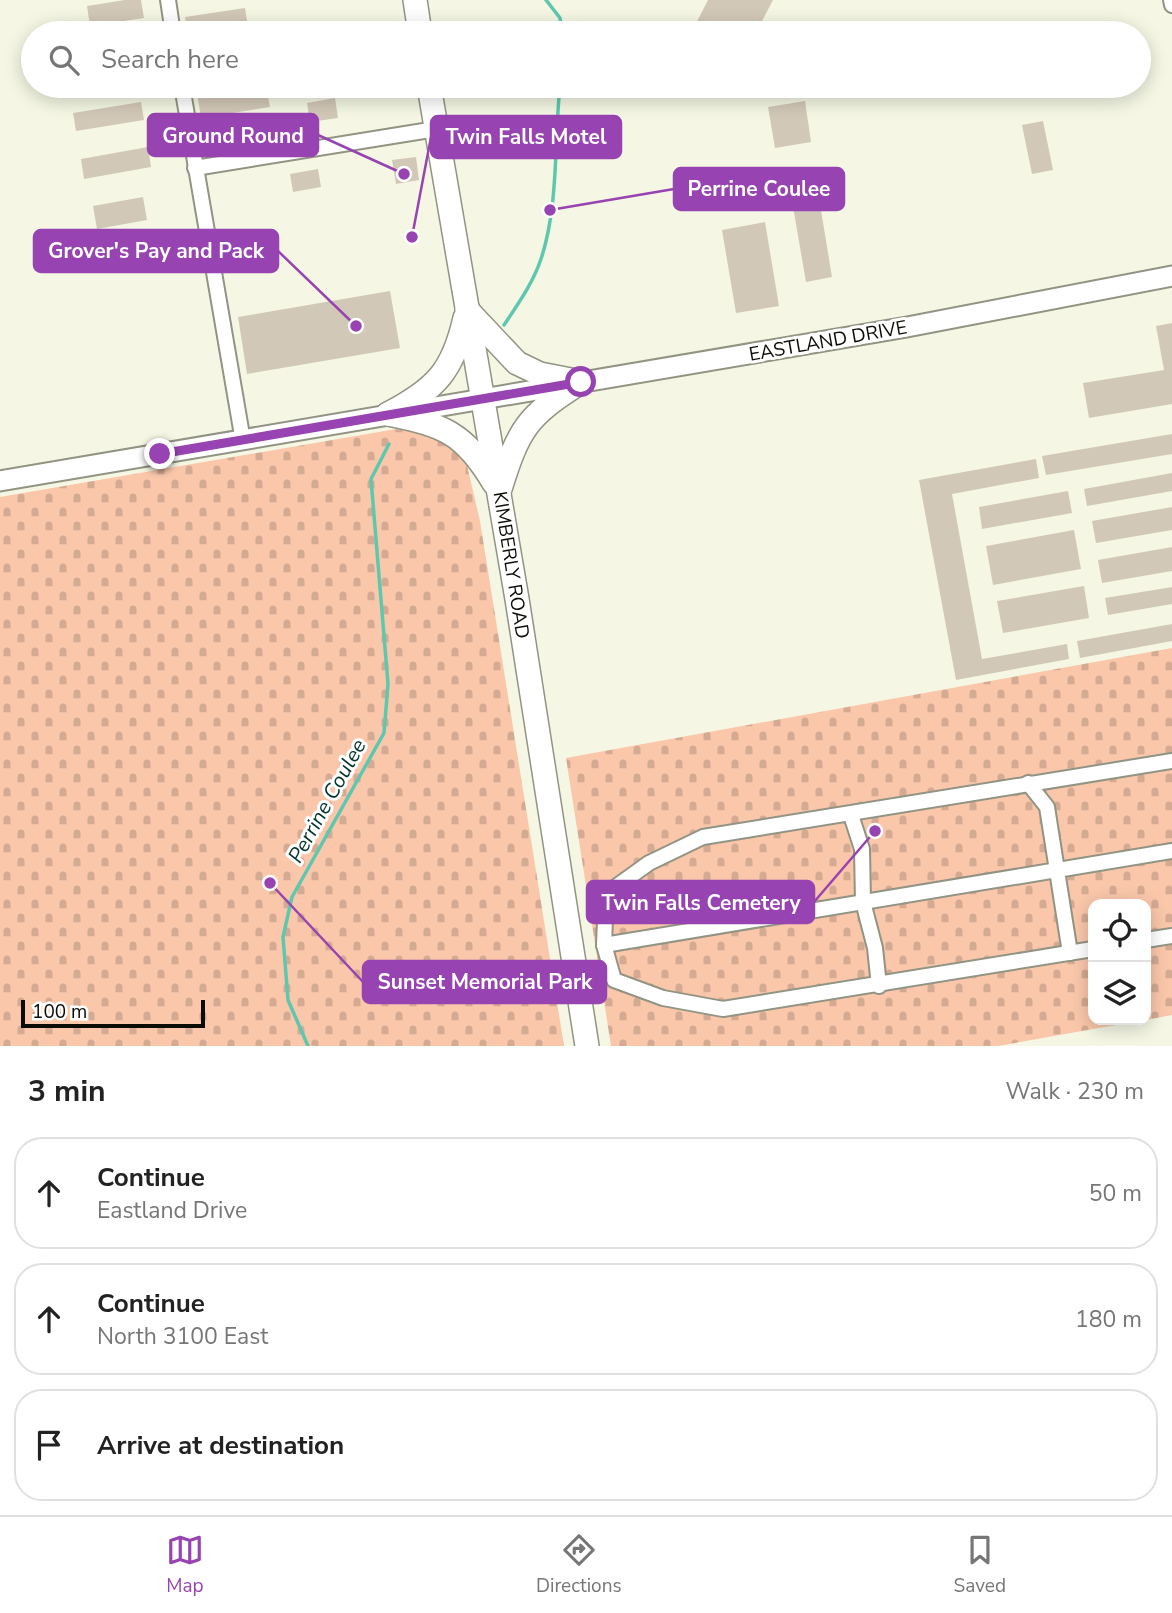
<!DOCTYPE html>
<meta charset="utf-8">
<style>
body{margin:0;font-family:"Nunito Sans",sans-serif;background:#f2f2f2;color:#222}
.controls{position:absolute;right:21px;bottom:21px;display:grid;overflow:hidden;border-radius:14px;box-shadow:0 4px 18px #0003}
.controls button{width:63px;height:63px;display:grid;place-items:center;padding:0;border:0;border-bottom:2px solid #e0e0e0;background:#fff;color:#222;font:35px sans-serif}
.scale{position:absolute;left:21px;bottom:18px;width:184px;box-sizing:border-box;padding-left:7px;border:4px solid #0b0c06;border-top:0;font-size:19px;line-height:24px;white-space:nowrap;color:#0b0c06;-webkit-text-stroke:5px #fff;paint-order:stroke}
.stop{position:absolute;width:21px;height:21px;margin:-16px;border:5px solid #9743b1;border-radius:50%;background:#fff}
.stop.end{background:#9743b1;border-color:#fff;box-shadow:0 2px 7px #0008}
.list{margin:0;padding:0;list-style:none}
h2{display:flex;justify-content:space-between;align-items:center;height:91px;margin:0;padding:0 28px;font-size:30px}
h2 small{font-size:23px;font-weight:400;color:#767676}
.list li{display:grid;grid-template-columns:46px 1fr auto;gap:21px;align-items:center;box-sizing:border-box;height:112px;margin:0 14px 14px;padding:0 14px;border:2px solid #e0e0e0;border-radius:28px}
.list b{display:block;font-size:26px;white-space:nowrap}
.list p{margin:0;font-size:23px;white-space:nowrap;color:#767676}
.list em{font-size:23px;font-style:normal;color:#767676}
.icon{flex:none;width:38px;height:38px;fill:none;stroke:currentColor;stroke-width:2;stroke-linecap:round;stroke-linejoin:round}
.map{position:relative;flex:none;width:1172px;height:1046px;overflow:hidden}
.search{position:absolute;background:#fff;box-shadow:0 4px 18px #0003;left:21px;right:21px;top:21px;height:77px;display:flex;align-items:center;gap:18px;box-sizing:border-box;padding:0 24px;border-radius:38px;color:#767676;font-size:26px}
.sheet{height:469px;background:#fff}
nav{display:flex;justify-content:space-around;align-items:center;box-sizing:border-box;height:98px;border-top:2px solid #e0e0e0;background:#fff;font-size:19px;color:#767676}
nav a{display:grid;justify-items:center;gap:4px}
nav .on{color:#9743b1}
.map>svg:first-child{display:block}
.cemetery{fill:url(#cemetery-stones)}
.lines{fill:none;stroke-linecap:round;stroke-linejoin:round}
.stream{stroke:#5ec8ae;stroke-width:3.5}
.building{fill:#d2c8b8}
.minor-casing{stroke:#929483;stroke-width:18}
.secondary-casing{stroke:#929483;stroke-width:23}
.primary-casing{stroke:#929483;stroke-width:26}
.minor{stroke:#fff;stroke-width:14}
.secondary{stroke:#fff;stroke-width:19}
.primary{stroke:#fff;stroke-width:23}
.route{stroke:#9743b1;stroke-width:9}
.labels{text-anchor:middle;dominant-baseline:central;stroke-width:6;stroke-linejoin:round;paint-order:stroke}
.street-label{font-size:19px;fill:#0b0c06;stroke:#fff}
.water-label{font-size:21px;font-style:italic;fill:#01352b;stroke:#fff}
.leader{fill:none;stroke:#9743b1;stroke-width:2.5}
.callout-dot{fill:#9743b1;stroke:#fff;stroke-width:2.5}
.callout{fill:#9743b1;stroke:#9743b1;stroke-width:2.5}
.callout-label{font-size:21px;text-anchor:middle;font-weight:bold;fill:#fff}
</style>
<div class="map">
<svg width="1172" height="1046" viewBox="0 0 1172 1046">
<defs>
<pattern id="cemetery-stones" width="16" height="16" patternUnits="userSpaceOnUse" patternTransform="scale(1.75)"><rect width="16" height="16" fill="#fac7ab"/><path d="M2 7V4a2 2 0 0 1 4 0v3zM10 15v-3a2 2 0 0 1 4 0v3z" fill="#d5aa92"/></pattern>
</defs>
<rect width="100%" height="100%" fill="#f5f7e4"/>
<g class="cemetery">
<path d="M 396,429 L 435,435 L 466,461 L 480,521 L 564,1046 L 0,1046 L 0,497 Z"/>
<path d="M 1172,648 L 1172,1015 L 1146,1020 L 1146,904 L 1093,904 L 1093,1020 L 1144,1020 L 998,1046 L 611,1046 L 566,758 Z"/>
</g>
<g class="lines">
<g class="stream">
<path d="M 546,0 L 560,18 L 562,33"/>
<path d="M 504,325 C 518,304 533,283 541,259 C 559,205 554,141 560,86"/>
<path d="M 308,1046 L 288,1000 L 283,937 L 292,897 L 384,733 L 388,684 L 371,479 L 389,444"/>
</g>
</g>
<g class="building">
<path d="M 125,0 L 141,0 L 144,18 L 90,26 L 87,6 Z"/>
<path d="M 708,0 L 773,0 L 756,33 L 691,33 Z"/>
<path d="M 245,8 L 249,33 L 187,33 L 185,17 Z"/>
<path d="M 196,86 L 266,86 L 270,107 L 201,118 Z"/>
<path d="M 335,98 L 338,118 L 310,122 L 307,103 Z"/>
<path d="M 805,101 L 811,142 L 775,148 L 768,107 Z"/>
<path d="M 141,102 L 144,120 L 76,131 L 73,113 Z"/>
<path d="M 1043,121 L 1053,170 L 1032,174 L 1022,125 Z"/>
<path d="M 148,147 L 151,167 L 84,179 L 81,159 Z"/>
<path d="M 416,157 L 419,180 L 396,184 L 392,160 Z"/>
<path d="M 814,168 L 832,277 L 806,282 L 787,172 Z"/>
<path d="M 318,169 L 321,187 L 293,192 L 290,174 Z"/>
<path d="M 143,197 L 147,220 L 97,229 L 93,206 Z"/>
<path d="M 765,222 L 779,306 L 736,313 L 722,230 Z"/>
<path d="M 390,291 L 400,348 L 247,374 L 238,317 Z"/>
<path d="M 1172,323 L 1172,404 L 1089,418 L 1083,383 L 1164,370 L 1156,326 Z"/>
<path d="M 1172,434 L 1172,454 L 1046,475 L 1042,456 Z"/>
<path d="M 1036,459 L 1039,478 L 952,494 L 982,659 L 1067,644 L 1069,659 L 956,680 L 919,480 Z"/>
<path d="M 1172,473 L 1172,491 L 1087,506 L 1084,489 Z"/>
<path d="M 1068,491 L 1072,513 L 982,529 L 979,507 Z"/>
<path d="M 1172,507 L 1172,530 L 1096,543 L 1092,521 Z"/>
<path d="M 1074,530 L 1081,569 L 993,585 L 986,546 Z"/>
<path d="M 1172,547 L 1172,571 L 1102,583 L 1098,560 Z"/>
<path d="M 1084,586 L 1089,618 L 1003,633 L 997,601 Z"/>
<path d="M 1172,587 L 1172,604 L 1108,615 L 1105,598 Z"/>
<path d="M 1172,624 L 1172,641 L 1080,658 L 1077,641 Z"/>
</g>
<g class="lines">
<g class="minor-casing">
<g id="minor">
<path d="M 168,0 L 173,33"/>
<path d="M 1171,0 L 1172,5"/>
<path d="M 182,86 L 243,441"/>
<path d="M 195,168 L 436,129"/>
<path d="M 1028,783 L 1047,807 L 1070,953"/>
<path d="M 851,815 L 862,849 L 863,902 L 875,948 L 879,986"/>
<path d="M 1146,940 L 1172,936"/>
<path d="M 604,945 L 1172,851"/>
<path d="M 1093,949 L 723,1009 L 663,998 L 614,980 L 604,945 L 606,894 L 649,863 L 703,837 L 1172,761"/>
</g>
</g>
<g class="secondary-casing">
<path id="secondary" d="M 0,481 L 907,327 L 1172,276"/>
</g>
<g class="primary-casing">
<g id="primary">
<path d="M 415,0 L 420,33"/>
<path d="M 429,86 L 517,599 L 587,1046"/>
<path d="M 467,310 L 517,363 L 540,374 L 581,382"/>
<path d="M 388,414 C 443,425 464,432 494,483"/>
<path d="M 388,414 C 436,389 453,371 465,318"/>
<path d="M 500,489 C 519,428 527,416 581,382"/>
</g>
</g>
<use href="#minor" class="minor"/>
<use href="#secondary" class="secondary"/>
<use href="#primary" class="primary"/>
</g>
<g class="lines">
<path class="route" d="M 160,454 L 581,382"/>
</g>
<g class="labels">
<g class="street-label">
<text transform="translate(828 341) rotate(-10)">EASTLAND DRIVE</text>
<text transform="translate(511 565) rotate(81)">KIMBERLY ROAD</text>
</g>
<g class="water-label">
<text transform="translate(327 801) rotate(-61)">Perrine Coulee</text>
</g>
</g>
<path class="leader" d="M404 174L318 135M412 237L431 137M550 210L674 189M356 326L278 251M875 831L814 902M270 883L363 982"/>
<g class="callout-dot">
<circle cx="404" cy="174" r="7"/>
<circle cx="412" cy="237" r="7"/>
<circle cx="550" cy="210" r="7"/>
<circle cx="356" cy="326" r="7"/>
<circle cx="875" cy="831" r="7"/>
<circle cx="270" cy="883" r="7"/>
</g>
<g class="callout">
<rect x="148" y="114" width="170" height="42" rx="7"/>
<rect x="431" y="116" width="190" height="42" rx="7"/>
<rect x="674" y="168" width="170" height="42" rx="7"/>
<rect x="34" y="230" width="244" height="42" rx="7"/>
<rect x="587" y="881" width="227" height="42" rx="7"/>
<rect x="363" y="961" width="243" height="42" rx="7"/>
</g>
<g class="callout-label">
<text x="233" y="143">Ground Round</text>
<text x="526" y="144">Twin Falls Motel</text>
<text x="759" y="196">Perrine Coulee</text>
<text x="156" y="258">Grover's Pay and Pack</text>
<text x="701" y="910">Twin Falls Cemetery</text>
<text x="485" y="989">Sunset Memorial Park</text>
</g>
</svg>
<div class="controls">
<button><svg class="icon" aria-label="locate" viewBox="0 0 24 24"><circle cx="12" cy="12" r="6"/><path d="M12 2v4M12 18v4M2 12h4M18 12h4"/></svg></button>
<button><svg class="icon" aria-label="layers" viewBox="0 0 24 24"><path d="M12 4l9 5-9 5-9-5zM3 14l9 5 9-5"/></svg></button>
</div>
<div class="scale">100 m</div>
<div class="stop" style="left:581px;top:382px"></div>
<div class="stop end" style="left:160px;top:454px"></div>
<div class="search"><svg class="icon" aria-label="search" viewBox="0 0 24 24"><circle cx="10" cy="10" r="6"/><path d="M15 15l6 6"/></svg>Search here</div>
</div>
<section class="sheet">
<h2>3 min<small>Walk · 230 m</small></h2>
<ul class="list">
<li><svg class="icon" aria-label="ahead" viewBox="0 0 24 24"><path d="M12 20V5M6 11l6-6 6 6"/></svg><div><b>Continue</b><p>Eastland Drive</p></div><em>50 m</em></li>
<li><svg class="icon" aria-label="ahead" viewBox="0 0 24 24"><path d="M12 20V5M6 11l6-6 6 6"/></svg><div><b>Continue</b><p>North 3100 East</p></div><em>180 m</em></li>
<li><svg class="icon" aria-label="arrive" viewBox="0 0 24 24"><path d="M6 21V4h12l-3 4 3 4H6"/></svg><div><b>Arrive at destination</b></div></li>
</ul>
</section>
<nav>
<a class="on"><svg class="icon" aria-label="map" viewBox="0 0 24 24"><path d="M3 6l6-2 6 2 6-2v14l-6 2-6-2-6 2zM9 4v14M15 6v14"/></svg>Map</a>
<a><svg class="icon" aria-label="directions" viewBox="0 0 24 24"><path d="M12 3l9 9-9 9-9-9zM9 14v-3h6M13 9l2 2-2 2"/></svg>Directions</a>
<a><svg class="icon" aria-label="saved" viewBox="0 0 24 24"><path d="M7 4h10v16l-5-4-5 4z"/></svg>Saved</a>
</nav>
